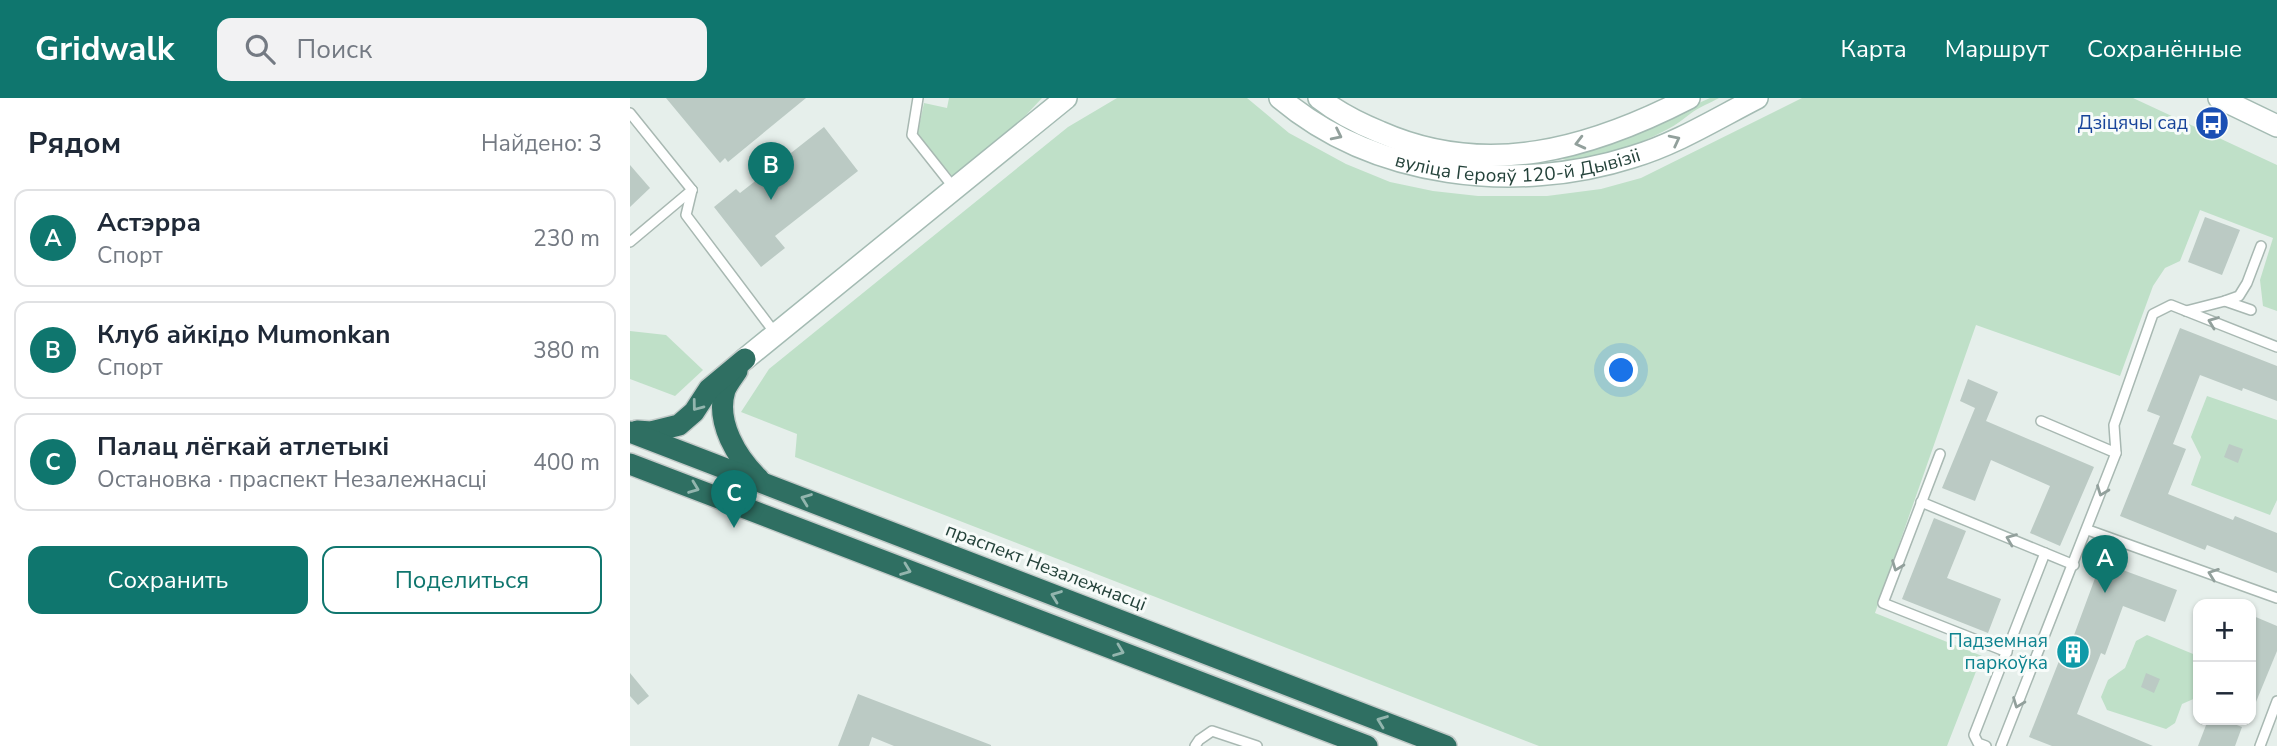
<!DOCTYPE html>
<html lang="ru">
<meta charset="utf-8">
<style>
body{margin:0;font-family:"Nunito Sans",sans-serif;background:#f2f2f3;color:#1f2937}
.controls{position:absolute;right:21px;bottom:21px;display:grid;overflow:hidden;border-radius:14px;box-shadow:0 2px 5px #0004}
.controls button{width:63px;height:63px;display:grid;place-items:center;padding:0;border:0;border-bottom:2px solid #e0e1e3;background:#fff;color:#1f2937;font:35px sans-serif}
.you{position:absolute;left:992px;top:273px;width:24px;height:24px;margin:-18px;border:5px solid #fff;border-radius:50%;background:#1a73e8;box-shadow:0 0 0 10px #1a73e833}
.badge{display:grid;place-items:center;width:46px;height:46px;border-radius:50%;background:#0f766e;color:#fff;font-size:23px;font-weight:700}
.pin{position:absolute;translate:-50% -58px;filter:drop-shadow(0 2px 4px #0008)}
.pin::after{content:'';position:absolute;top:37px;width:24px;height:21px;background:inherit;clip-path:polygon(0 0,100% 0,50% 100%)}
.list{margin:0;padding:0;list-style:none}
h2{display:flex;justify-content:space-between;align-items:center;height:91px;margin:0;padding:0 28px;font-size:30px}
h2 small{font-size:23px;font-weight:400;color:#747a83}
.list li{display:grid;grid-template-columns:46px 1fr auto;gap:21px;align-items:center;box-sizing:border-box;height:98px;margin:0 14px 14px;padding:0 14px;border:2px solid #e0e1e3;border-radius:14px}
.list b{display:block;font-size:26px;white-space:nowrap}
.list p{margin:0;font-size:23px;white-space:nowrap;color:#747a83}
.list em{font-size:23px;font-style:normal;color:#747a83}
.actions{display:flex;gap:14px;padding:21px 28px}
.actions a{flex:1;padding:16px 0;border:2px solid #0f766e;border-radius:14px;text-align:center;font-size:24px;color:#0f766e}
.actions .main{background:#0f766e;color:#fff}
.icon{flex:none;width:38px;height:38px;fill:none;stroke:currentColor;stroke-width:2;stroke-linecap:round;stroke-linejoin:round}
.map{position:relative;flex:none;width:1647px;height:648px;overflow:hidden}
header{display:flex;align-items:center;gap:42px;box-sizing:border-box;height:98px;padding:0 35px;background:#0f766e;color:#fff}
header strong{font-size:33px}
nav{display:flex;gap:38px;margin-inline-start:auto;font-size:24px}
.search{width:490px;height:63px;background:#f2f2f3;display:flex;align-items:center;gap:18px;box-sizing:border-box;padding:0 24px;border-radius:14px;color:#747a83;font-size:26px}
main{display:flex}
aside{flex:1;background:#fff}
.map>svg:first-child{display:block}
.green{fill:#bfe0c8}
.building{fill:#bbcac4}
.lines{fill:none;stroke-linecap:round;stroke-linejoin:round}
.lane-casing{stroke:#a8b8b2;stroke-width:12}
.secondary-casing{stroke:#a4bbb3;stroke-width:24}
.highway-casing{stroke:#c2cac8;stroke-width:24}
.lane{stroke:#fff;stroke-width:9}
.secondary{stroke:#fff;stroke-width:21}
.highway{stroke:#2f6f62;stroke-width:21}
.oneway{stroke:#92a09c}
.oneway2{stroke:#93b5ae}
.labels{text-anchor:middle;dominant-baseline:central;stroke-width:6;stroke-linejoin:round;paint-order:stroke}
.transit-label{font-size:19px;fill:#164399;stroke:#f7fbf9;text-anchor:end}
.street-label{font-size:19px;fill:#24423a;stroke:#f7fbf9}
.culture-label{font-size:19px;fill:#0d838f;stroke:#f7fbf9;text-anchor:end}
</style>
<header>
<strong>Gridwalk</strong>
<div class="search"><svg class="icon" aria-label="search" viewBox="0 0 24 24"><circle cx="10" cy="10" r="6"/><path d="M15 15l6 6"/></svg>Поиск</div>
<nav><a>Карта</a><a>Маршрут</a><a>Сохранённые</a></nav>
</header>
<main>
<aside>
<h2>Рядом<small>Найдено: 3</small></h2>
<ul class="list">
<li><span class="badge">A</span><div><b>Астэрра</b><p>Спорт</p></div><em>230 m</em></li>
<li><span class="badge">B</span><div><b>Клуб айкідо Mumonkan</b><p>Спорт</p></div><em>380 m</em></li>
<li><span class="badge">C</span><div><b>Палац лёгкай атлетыкі</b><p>Остановка · праспект Незалежнасці</p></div><em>400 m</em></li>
</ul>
<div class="actions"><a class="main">Сохранить</a><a>Поделиться</a></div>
</aside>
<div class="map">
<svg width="1647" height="648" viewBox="0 0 1647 648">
<rect width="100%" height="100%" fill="#e6efeb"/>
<g class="green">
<path d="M 319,0 L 412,0 L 384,30 L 324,80 L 287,37 L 294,5 L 317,10 Z"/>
<path d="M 487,0 L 617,0 L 659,35 L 716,66 L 760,84 L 803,93 L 848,98 L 917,98 L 971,91 L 1011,80 L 1172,0 L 1503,0 L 1647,67 L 1647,213 L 1633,208 L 1630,182 L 1643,140 L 1570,112 L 1550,163 L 1535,170 L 1523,188 L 1490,278 L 1346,227 L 1245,515 L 1352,558 L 1317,648 L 909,648 L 165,359 L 167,336 L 111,314 L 139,271 L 438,29 Z"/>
<path d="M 1080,0 L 1089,0 C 1080,5 1069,9 1060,16 C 1053,21 1046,27 1038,31 C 1016,43 952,71 930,60 L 977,46 Z"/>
<path d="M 0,233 L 36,237 L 73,272 L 45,298 L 0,281 Z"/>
<path d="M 1577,298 L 1647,322 L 1647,402 L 1640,417 L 1561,387 L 1571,359 L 1561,339 Z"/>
<path d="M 1517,537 L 1568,558 L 1568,599 L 1552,606 L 1545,625 L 1536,631 L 1477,612 L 1471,599 L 1478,582 L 1495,570 L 1506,543 Z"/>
</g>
<g class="building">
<path d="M 36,0 L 176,0 L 98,64 L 95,60 L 90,65 Z"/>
<path d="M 194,29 L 228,73 L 145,138 L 155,150 L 131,169 L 84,109 L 106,91 L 110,95 Z"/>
<path d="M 0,67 L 20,90 L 0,109 Z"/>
<path d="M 1575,119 L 1610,132 L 1592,177 L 1558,164 Z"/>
<path d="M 1550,230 L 1647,268 L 1647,303 L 1613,290 L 1612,293 L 1570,277 L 1543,346 L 1556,351 L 1538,396 L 1603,422 L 1605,418 L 1647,435 L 1647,475 L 1577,447 L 1575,452 L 1490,418 L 1530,318 L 1517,313 Z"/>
<path d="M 1338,281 L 1368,294 L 1356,323 L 1464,369 L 1430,448 L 1400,435 L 1420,388 L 1361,362 L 1345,403 L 1312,390 L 1345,310 L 1330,303 Z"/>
<path d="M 1599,346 L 1613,351 L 1608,365 L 1594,359 Z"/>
<path d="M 1304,420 L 1336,433 L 1317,480 L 1371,501 L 1358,535 L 1272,501 Z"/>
<path d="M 1471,464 L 1547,492 L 1535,524 L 1493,508 L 1475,557 L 1471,555 L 1447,616 L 1523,648 L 1422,648 L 1399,639 L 1431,558 L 1435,560 L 1440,548 Z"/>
<path d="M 1621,517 L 1647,528 L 1647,553 L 1621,616 Z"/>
<path d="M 0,575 L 19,598 L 8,607 L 0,598 Z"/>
<path d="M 1516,575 L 1530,581 L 1524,595 L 1511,589 Z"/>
<path d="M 228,596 L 361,647 L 361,648 L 264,648 L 242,639 L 239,648 L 208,648 Z"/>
<path d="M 1578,622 L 1594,622 L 1612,629 L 1605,648 L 1568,648 Z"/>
</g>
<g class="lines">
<g class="lane-casing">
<g id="lane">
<path d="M 288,0 L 282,37 L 324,90"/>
<path d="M 0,15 L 62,92"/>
<path d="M 62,92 L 56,117 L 145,235"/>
<path d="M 0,144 L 62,92"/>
<path d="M 1595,203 L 1609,198 L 1617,185 L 1631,148"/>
<path d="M 1556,213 L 1595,203 L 1621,212"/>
<path d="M 1411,323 L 1486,355"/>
<path d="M 1310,356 L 1253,505 L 1377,554"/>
<path d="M 1291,404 L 1444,467"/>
<path d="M 1458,432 L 1647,500"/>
<path d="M 565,648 L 569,642 L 582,633 L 627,648"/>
<path d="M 1356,648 L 1348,645 L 1344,637 L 1415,455"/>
<path d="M 1371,648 L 1486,355 L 1484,327 L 1523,216 L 1541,207 L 1647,249"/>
<path d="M 1630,648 L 1647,603"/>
</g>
</g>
<g class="secondary-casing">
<g id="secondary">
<path id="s1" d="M 650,0 C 745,80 886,96 1002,59 C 1046,46 1086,21 1127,0"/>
<path d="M 689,0 C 708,15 728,25 750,34 C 856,81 960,51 1059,0"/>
<path d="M 1589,0 L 1647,28"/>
<path d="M 115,261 L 436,0"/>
</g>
</g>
<g class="highway-casing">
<g id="highway">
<path d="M 107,273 C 103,279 98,285 95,292 C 85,324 107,360 129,381"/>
<path d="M 7,333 L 21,334 L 49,327 L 64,314 L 79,291 L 115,261"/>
<path d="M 0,334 L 816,648"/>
<path d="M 0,366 L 737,648"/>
</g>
</g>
<use href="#lane" class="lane"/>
<use href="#secondary" class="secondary"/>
<use href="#highway" class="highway"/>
</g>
<defs><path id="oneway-chevron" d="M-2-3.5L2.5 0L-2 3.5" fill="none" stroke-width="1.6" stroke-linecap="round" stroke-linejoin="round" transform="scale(1.75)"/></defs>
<g class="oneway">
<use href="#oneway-chevron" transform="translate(707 37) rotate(26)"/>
<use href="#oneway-chevron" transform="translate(1045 42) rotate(-27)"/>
<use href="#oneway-chevron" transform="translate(950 45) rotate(166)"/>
<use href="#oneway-chevron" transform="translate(1583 224) rotate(-159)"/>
<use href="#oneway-chevron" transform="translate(1472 393) rotate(111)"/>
<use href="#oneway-chevron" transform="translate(1381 441) rotate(-158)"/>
<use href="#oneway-chevron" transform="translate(1267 468) rotate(111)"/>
<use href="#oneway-chevron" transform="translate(1583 476) rotate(-160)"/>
<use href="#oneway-chevron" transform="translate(1388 605) rotate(111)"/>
</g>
<g class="oneway2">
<use href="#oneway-chevron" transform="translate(67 308) rotate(127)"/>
<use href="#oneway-chevron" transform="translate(64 390) rotate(21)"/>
<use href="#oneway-chevron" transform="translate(176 401) rotate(-159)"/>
<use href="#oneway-chevron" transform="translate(276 472) rotate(21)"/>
<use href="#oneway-chevron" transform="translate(426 498) rotate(-159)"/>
<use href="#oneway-chevron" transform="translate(489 553) rotate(21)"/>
<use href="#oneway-chevron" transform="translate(752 623) rotate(-159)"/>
</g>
<defs>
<g id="bus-disc" transform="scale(1.75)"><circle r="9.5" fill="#1a4fb4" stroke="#f7fbf9"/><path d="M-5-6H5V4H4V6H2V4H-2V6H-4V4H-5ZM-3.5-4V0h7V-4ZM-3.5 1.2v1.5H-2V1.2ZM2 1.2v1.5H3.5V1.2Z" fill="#fff"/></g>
<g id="building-disc" transform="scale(1.75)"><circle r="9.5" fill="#0f9aa8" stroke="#f7fbf9"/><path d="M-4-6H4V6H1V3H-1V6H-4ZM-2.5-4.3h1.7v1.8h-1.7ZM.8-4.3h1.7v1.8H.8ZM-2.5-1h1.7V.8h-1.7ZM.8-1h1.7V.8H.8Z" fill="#fff"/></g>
</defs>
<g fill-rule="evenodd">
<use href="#bus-disc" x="1582" y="25"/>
<use href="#building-disc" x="1443" y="554"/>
</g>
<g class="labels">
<g class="transit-label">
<text x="1558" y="25">Дзіцячы сад</text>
</g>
<g class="street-label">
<text stroke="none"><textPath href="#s1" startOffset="256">вуліца Герояў 120-й Дывізіі</textPath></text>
<text transform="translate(416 469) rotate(21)">праспект Незалежнасці</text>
</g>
<g class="culture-label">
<text x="1418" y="543">Падземная<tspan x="1418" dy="22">паркоўка</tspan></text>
</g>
</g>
</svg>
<div class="controls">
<button>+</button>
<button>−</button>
</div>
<div class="you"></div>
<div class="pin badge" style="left:1475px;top:495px">A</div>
<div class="pin badge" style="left:141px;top:102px">B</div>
<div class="pin badge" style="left:104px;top:430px">C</div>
</div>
</main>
